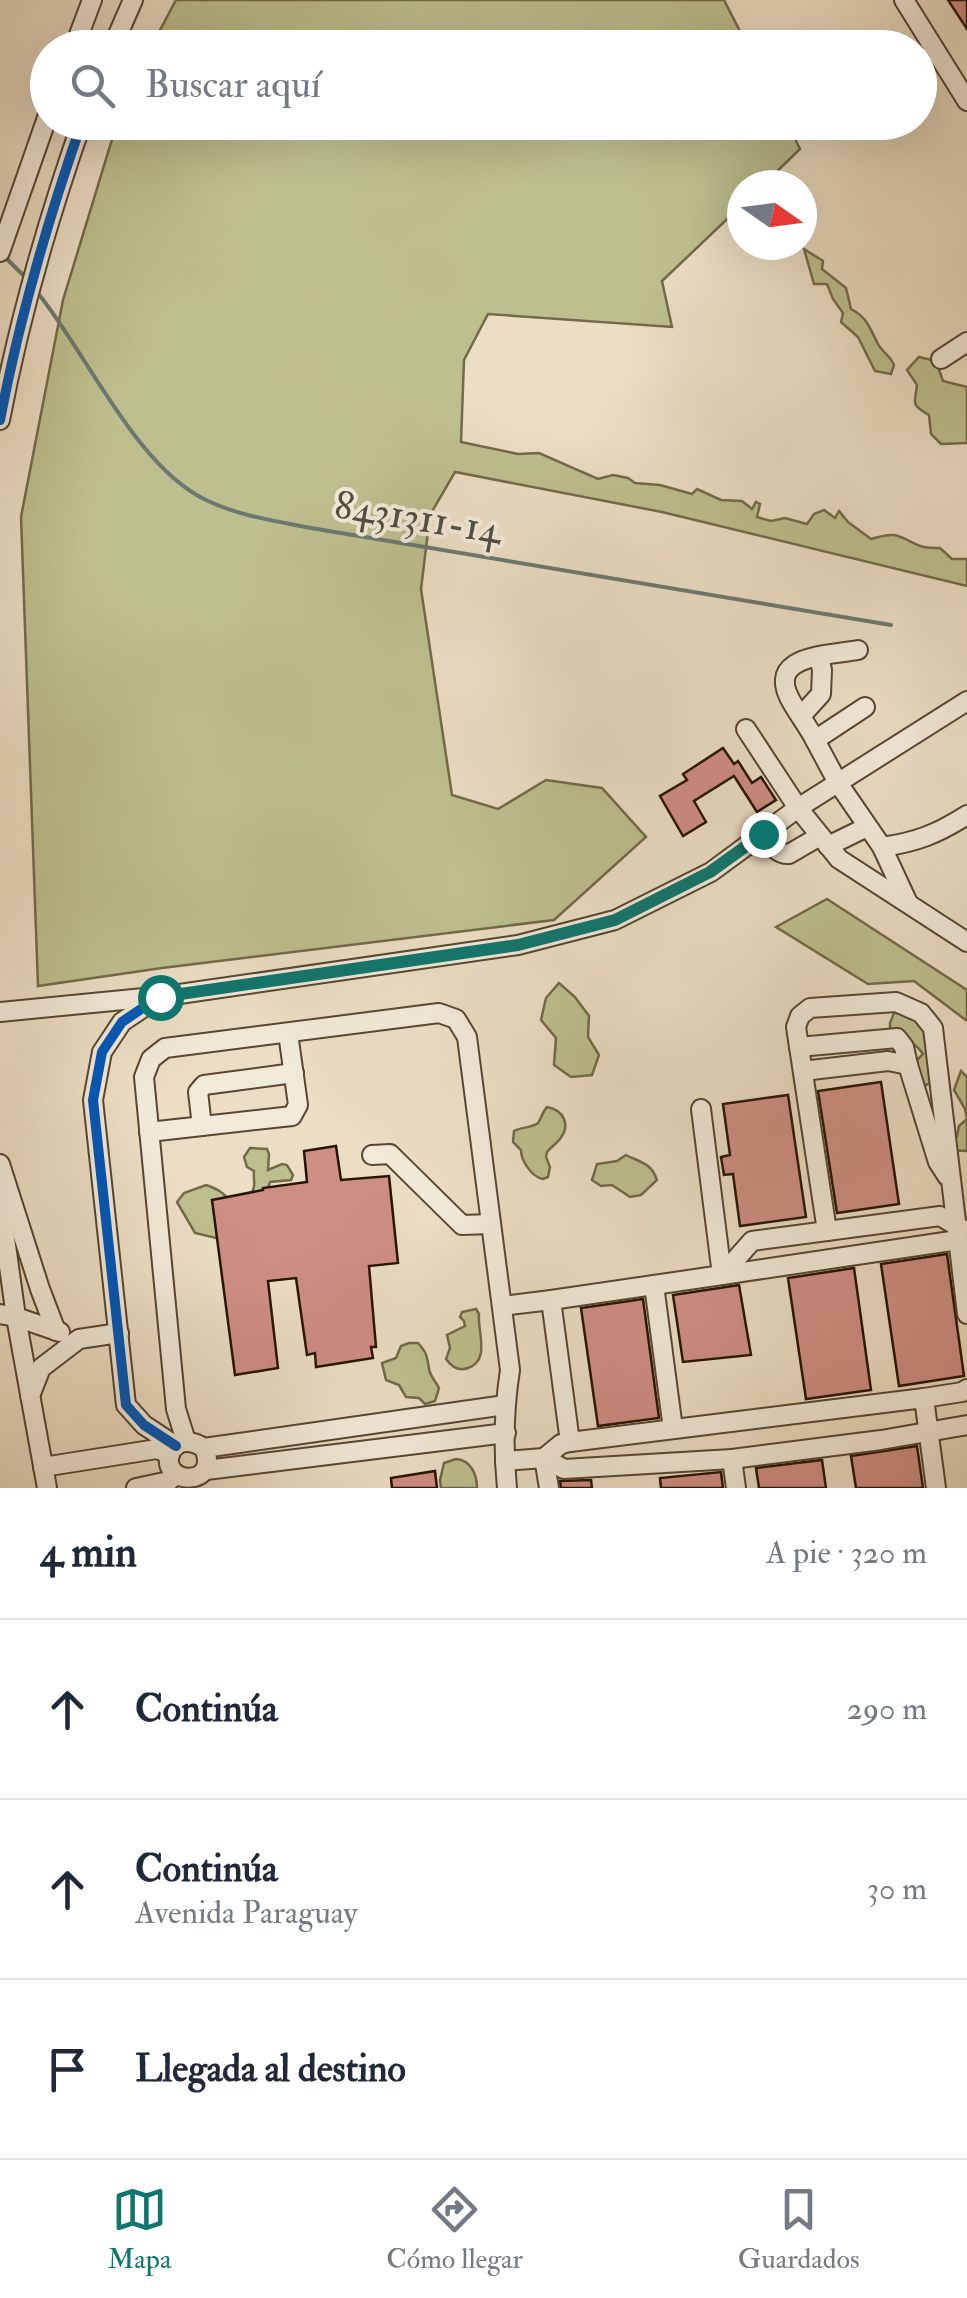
<!DOCTYPE html>
<html lang="es">
<meta charset="utf-8">
<style>
body{margin:0;font-family:"IM FELL Double Pica",serif;background:#f6f6f7;color:#1f2937}
.compass{position:absolute;left:727px;top:170px;width:90px;height:90px;border-radius:50%;background:#fff;box-shadow:0 10px 40px #0002;rotate:104deg}
.stop{position:absolute;width:30px;height:30px;margin:-22px;border:8px solid #0f766e;border-radius:50%;background:#fff}
.stop.end{background:#0f766e;border-color:#fff;box-shadow:0 2px 10px #0008}
.list{margin:0;padding:0;list-style:none}
h2{display:flex;justify-content:space-between;align-items:center;height:130px;margin:0;padding:0 40px;font-size:42px}
h2 small{font-size:32px;font-weight:400;color:#747a83}
.list li{display:grid;grid-template-columns:65px 1fr auto;gap:30px;align-items:center;box-sizing:border-box;height:180px;padding:0 40px;border-top:2px solid #e0e1e3}
.list b{display:block;font-size:38px;white-space:nowrap}
.list p{margin:0;font-size:32px;white-space:nowrap;color:#747a83}
.list em{font-size:32px;font-style:normal;color:#747a83}
.icon{flex:none;width:55px;height:55px;fill:none;stroke:currentColor;stroke-width:2;stroke-linecap:round;stroke-linejoin:round}
.map{position:relative;flex:none;width:967px;height:1488px;overflow:hidden}
.search{position:absolute;background:#fff;box-shadow:0 10px 40px #0002;left:30px;right:30px;top:30px;height:110px;display:flex;align-items:center;gap:25px;box-sizing:border-box;padding:0 35px;border-radius:55px;color:#747a83;font-size:38px}
.sheet{height:670px;background:#fff}
nav{display:flex;justify-content:space-around;align-items:center;box-sizing:border-box;height:140px;border-top:2px solid #e0e1e3;background:#fff;font-size:28px;color:#747a83}
nav a{display:grid;justify-items:center;gap:5px}
nav .on{color:#0f766e}
.map>svg:first-child{display:block}
.green{fill:#bebf8f;stroke:#726a48;stroke-width:2.5}
.lines{fill:none;stroke-linecap:round;stroke-linejoin:round}
.stream{stroke:#6b796f;stroke-width:4}
.building{fill:#cf8e84;stroke:#261402;stroke-width:2.5}
.minor-casing{stroke:#574632;stroke-width:22}
.minor{stroke:#f2ead9;stroke-width:18}
.cycleway-casing{stroke:#f2ead9;stroke-width:16}
.cycleway{stroke:#0057b8;stroke-width:10}
.route{stroke:#0f766e;stroke-width:12}
.labels{text-anchor:middle;dominant-baseline:central;stroke-width:8;stroke-linejoin:round;paint-order:stroke}
.water-label{font-size:40px;font-style:italic;fill:#4e4f42;stroke:#f2ead9}
</style>
<div class="map">
<svg width="967" height="1488" viewBox="0 0 967 1488">
<rect width="100%" height="100%" fill="#ebdec4"/>
<filter id="stains"><feTurbulence type="fractalNoise" baseFrequency=".002" numOctaves="4"/><feColorMatrix values="0 0 0 0 .2 0 0 0 0 .09 0 0 0 0 .02 0 0 0 .5 -.17"/></filter>
<radialGradient id="worn" r=".72"><stop offset=".6" stop-color="#630" stop-opacity="0"/><stop offset="1" stop-color="#630" stop-opacity=".3"/></radialGradient>
<g class="green">
<path d="M 176,0 L 724,0 L 748,47 L 151,47 Z"/>
<path d="M 117,123 L 787,123 L 800,149 L 763,185 L 742,185 L 742,205 L 662,281 L 672,327 L 488,314 L 464,360 L 461,442 L 518,454 L 539,453 L 598,479 L 613,475 L 628,478 L 635,483 L 660,485 L 692,494 L 697,489 L 721,500 L 742,501 L 752,509 L 756,502 L 760,504 L 757,517 L 771,521 L 785,518 L 807,524 L 814,514 L 824,510 L 835,518 L 839,511 L 848,522 L 871,539 C 880,537 890,533 898,536 C 916,542 916,549 940,548 L 952,559 L 967,559 L 967,586 L 662,512 L 455,472 L 430,515 L 421,589 L 452,795 L 498,809 L 546,780 L 602,788 L 646,837 L 554,920 L 162,968 L 38,986 L 21,517 L 63,300 Z"/>
<path d="M 804,249 L 823,261 L 822,269 L 846,288 L 851,309 C 868,318 869,327 878,344 C 882,352 890,355 894,365 L 891,374 L 875,371 L 858,337 L 841,322 L 843,313 L 833,299 L 827,284 L 814,284 Z"/>
<path d="M 919,357 L 936,361 L 943,381 L 967,387 L 967,443 L 941,444 L 931,434 L 929,415 C 910,404 915,404 917,385 L 907,370 Z"/>
<path d="M 827,899 L 967,990 L 967,1021 L 914,981 L 868,984 L 776,927 Z"/>
<path d="M 559,983 L 575,997 L 589,1016 L 588,1037 L 599,1055 L 592,1075 L 571,1077 L 554,1065 L 556,1038 L 541,1020 L 546,998 Z"/>
<path d="M 894,1013 L 905,1013 L 925,1021 L 937,1081 L 926,1085 L 916,1083 L 916,1061 L 923,1054 C 913,1039 906,1042 890,1045 L 890,1023 Z"/>
<path d="M 961,1071 L 967,1077 L 967,1151 L 950,1150 L 948,1140 L 957,1136 L 959,1126 L 967,1119 L 965,1109 L 954,1090 Z"/>
<path d="M 547,1107 C 564,1110 571,1125 560,1139 C 556,1144 551,1147 547,1152 L 546,1157 L 550,1167 L 548,1177 L 543,1179 C 532,1177 521,1161 521,1150 L 513,1142 L 514,1131 C 521,1127 532,1128 538,1123 C 542,1118 542,1112 547,1107 Z"/>
<path d="M 250,1148 L 267,1149 L 269,1154 L 268,1170 L 282,1164 L 287,1165 L 293,1175 L 291,1180 L 270,1182 L 267,1192 L 250,1195 C 257,1186 253,1181 254,1171 L 247,1167 L 244,1157 Z"/>
<path d="M 626,1155 C 642,1163 651,1163 657,1180 L 641,1195 L 630,1197 L 612,1185 L 601,1186 L 592,1180 L 597,1164 L 617,1161 Z"/>
<path d="M 206,1185 C 218,1189 224,1193 232,1203 L 226,1234 L 216,1238 L 195,1233 L 177,1202 L 184,1193 Z"/>
<path d="M 476,1309 L 479,1314 C 477,1331 491,1360 468,1368 C 458,1372 451,1366 446,1359 L 450,1348 L 447,1335 L 465,1326 L 464,1321 L 460,1317 L 462,1312 Z"/>
<path d="M 409,1343 L 418,1343 C 427,1353 427,1356 429,1369 C 430,1376 436,1382 439,1388 L 435,1401 L 425,1404 L 419,1398 L 406,1397 L 399,1385 L 386,1380 L 382,1363 L 396,1358 L 401,1346 Z"/>
<path d="M 456,1459 C 471,1460 477,1475 477,1488 L 441,1488 L 440,1480 L 444,1463 Z"/>
</g>
<g class="lines">
<g class="stream">
<path d="M 6,258 L 27,279"/>
<path d="M 37,292 C 86,352 136,467 206,500 C 239,516 275,521 311,528 L 891,625"/>
</g>
</g>
<g class="building">
<path d="M 948,0 L 967,0 L 967,29 Z"/>
<path d="M 723,748 L 734,764 L 738,761 L 752,783 L 761,777 L 776,800 L 757,812 L 734,776 L 694,801 L 706,822 L 683,836 L 660,796 L 687,780 L 683,774 Z"/>
<path d="M 881,1082 L 899,1204 L 837,1213 L 818,1091 Z"/>
<path d="M 788,1095 L 806,1217 L 740,1226 L 733,1174 L 724,1175 L 721,1157 L 730,1155 L 723,1104 Z"/>
<path d="M 336,1146 L 341,1180 L 389,1176 L 398,1263 L 369,1266 L 376,1347 L 371,1347 L 373,1358 L 316,1367 L 315,1353 L 307,1355 L 296,1278 L 268,1281 L 278,1368 L 235,1375 L 212,1200 L 263,1190 L 263,1188 L 307,1182 L 304,1151 Z"/>
<path d="M 947,1254 L 964,1376 L 899,1386 L 881,1264 Z"/>
<path d="M 854,1268 L 871,1390 L 806,1399 L 788,1278 Z"/>
<path d="M 739,1285 L 751,1355 L 683,1362 L 673,1295 Z"/>
<path d="M 643,1299 L 659,1418 L 598,1426 L 581,1308 Z"/>
<path d="M 917,1446 L 923,1488 L 856,1488 L 851,1456 Z"/>
<path d="M 822,1460 L 826,1488 L 759,1488 L 756,1468 Z"/>
<path d="M 435,1471 L 437,1488 L 392,1488 L 391,1478 Z"/>
<path d="M 721,1472 L 723,1488 L 661,1488 L 660,1478 Z"/>
<path d="M 591,1480 L 592,1488 L 561,1488 L 560,1481 Z"/>
</g>
<g class="lines">
<g class="minor-casing">
<g id="minor">
<path d="M 904,0 L 967,101"/>
<path d="M 74,48 L 92,0"/>
<path d="M 112,48 L 133,0"/>
<path d="M 0,252 L 48,115"/>
<path d="M 941,359 L 967,342"/>
<path d="M 0,420 C 19,320 48,219 82,122"/>
<path d="M 865,707 L 815,740 L 838,783 L 882,847 L 908,903"/>
<path d="M 801,716 L 821,694 L 822,670 L 819,657"/>
<path d="M 746,729 L 798,808 L 839,859 L 967,942"/>
<path d="M 815,740 C 809,728 801,718 794,706 C 761,655 825,656 858,650"/>
<path d="M 763,834 C 770,843 777,855 789,854 L 820,836"/>
<path d="M 828,846 L 867,827"/>
<path d="M 882,847 C 917,842 937,834 967,815"/>
<path d="M 0,1012 L 154,997"/>
<path d="M 799,1047 L 897,1038 L 904,1047 L 908,1065"/>
<path d="M 803,1071 L 888,1061 L 908,1065 L 938,1162 L 947,1176"/>
<path d="M 202,1126 L 198,1092 L 204,1085 L 294,1073"/>
<path d="M 149,1132 L 292,1116 L 298,1105 L 288,1033"/>
<path d="M 372,1155 L 390,1154 L 462,1225 L 491,1224"/>
<path d="M 0,1164 L 40,1289 L 56,1331"/>
<path d="M 0,1202 L 16,1317 L 47,1488"/>
<path d="M 827,1231 L 796,1027 L 800,1016 L 810,1008 L 896,1002 L 921,1013 L 933,1028 L 967,1314"/>
<path d="M 958,1240 L 722,1275 L 752,1241 L 940,1216 L 962,1229"/>
<path d="M 654,1285 L 673,1429"/>
<path d="M 502,1306 L 551,1300"/>
<path d="M 0,1314 L 16,1317 L 60,1332"/>
<path d="M 967,1389 L 962,1392 L 924,1398 L 570,1442 L 561,1444 L 544,1458 L 564,1469 L 732,1459 L 881,1440 L 967,1425"/>
<path d="M 30,1396 L 41,1368 L 79,1339 L 119,1333"/>
<path d="M 924,1398 L 936,1488"/>
<path d="M 186,1441 L 176,1409 L 144,1077 L 151,1059 L 165,1048 L 439,1013 L 456,1019 L 467,1037 L 510,1370 C 504,1409 503,1449 507,1488"/>
<path d="M 570,1442 L 551,1300 L 722,1275 L 701,1109"/>
<path d="M 176,1446 L 144,1425 L 126,1405 L 93,1100 L 102,1052 L 122,1022 L 159,997 L 518,945 L 615,920 L 711,872 L 798,808 L 967,701"/>
<path d="M 204,1448 C 221,1488 160,1485 170,1454 C 176,1437 194,1441 204,1448 L 505,1405"/>
<path d="M 732,1459 L 736,1488"/>
<path d="M 505,1461 L 544,1458 L 549,1488"/>
<path d="M 43,1467 L 157,1449 L 170,1454"/>
<path d="M 206,1470 L 506,1433"/>
<path d="M 136,1488 L 169,1481 L 175,1475"/>
</g>
</g>
<use href="#minor" class="minor"/>
<g class="cycleway-casing">
<g id="cycleway">
<path d="M 0,420 C 19,320 48,219 82,122"/>
<path d="M 176,1446 L 144,1425 L 126,1405 L 93,1100 L 102,1052 L 122,1022 L 159,997 L 518,945 L 615,920 L 711,872"/>
</g>
</g>
<use href="#cycleway" class="cycleway"/>
</g>
<g class="lines">
<path class="route" d="M 160,997 L 518,945 L 615,920 L 710,872 L 763,834"/>
</g>
<g class="labels">
<g class="water-label">
<text transform="translate(418 518) rotate(9)">8431311-14</text>
</g>
</g>
<rect width="100%" height="100%" filter="url(#stains)"/>
<rect width="100%" height="100%" fill="url(#worn)"/>
</svg>
<svg class="compass" viewBox="-18 -18 36 36"><path d="M0-13l5 13h-10z" fill="#e53935"/><path d="M0 13l5-13h-10z" fill="#747a83"/></svg>
<div class="stop" style="left:160px;top:997px"></div>
<div class="stop end" style="left:763px;top:834px"></div>
<div class="search"><svg class="icon" aria-label="search" viewBox="0 0 24 24"><circle cx="10" cy="10" r="6"/><path d="M15 15l6 6"/></svg>Buscar aquí</div>
</div>
<section class="sheet">
<h2>4 min<small>A pie · 320 m</small></h2>
<ul class="list">
<li><svg class="icon" aria-label="ahead" viewBox="0 0 24 24"><path d="M12 20V5M6 11l6-6 6 6"/></svg><div><b>Continúa</b></div><em>290 m</em></li>
<li><svg class="icon" aria-label="ahead" viewBox="0 0 24 24"><path d="M12 20V5M6 11l6-6 6 6"/></svg><div><b>Continúa</b><p>Avenida Paraguay</p></div><em>30 m</em></li>
<li><svg class="icon" aria-label="arrive" viewBox="0 0 24 24"><path d="M6 21V4h12l-3 4 3 4H6"/></svg><div><b>Llegada al destino</b></div></li>
</ul>
</section>
<nav>
<a class="on"><svg class="icon" aria-label="map" viewBox="0 0 24 24"><path d="M3 6l6-2 6 2 6-2v14l-6 2-6-2-6 2zM9 4v14M15 6v14"/></svg>Mapa</a>
<a><svg class="icon" aria-label="directions" viewBox="0 0 24 24"><path d="M12 3l9 9-9 9-9-9zM9 14v-3h6M13 9l2 2-2 2"/></svg>Cómo llegar</a>
<a><svg class="icon" aria-label="saved" viewBox="0 0 24 24"><path d="M7 4h10v16l-5-4-5 4z"/></svg>Guardados</a>
</nav>
